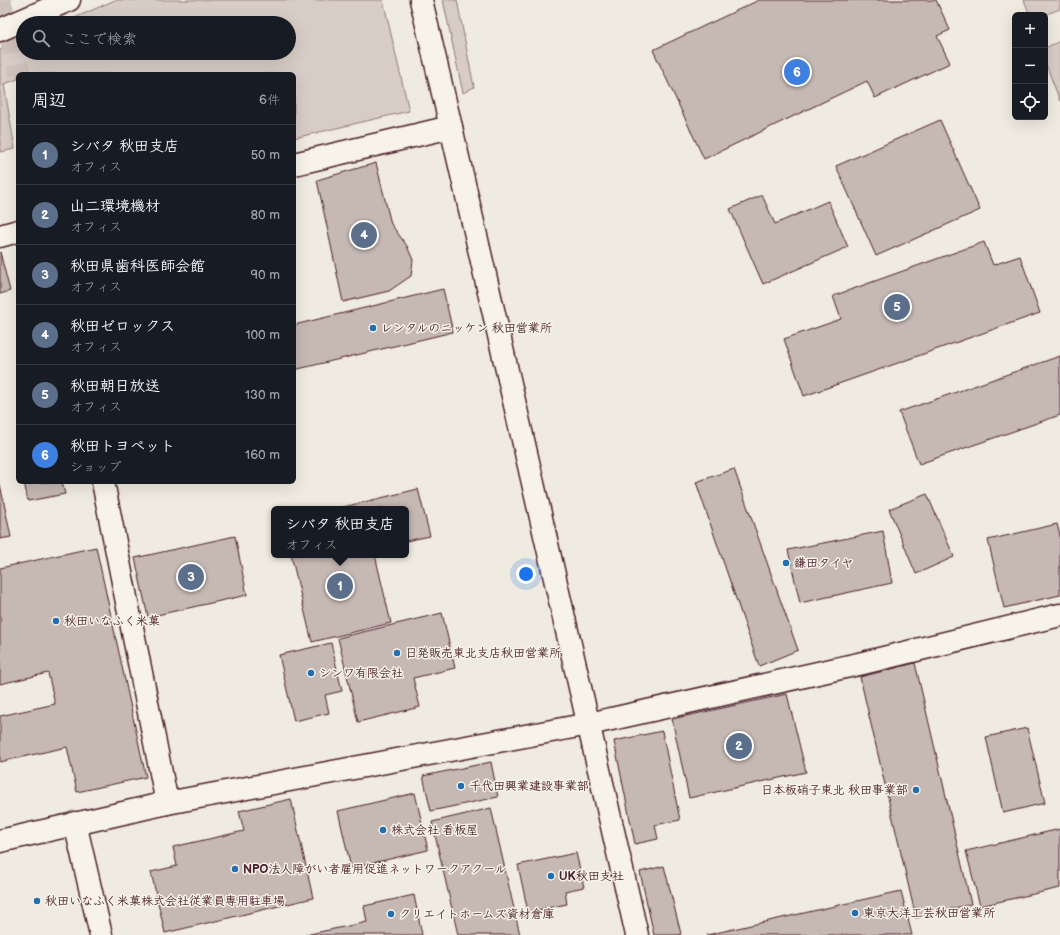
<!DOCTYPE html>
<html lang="ja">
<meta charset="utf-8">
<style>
body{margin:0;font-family:"Balsamiq Sans","Klee One",sans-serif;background:#20242c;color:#f1f3f6}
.controls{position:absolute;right:12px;top:12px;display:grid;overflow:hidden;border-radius:6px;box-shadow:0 4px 16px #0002}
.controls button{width:36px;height:36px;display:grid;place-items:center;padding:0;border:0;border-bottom:1px solid #363941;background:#171b24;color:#f1f3f6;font:20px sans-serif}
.you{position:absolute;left:526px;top:574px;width:14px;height:14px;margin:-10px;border:3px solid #fff;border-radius:50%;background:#1a73e8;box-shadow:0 0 0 6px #1a73e833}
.badge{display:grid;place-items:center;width:26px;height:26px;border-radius:50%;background:#7c3aed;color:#fff;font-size:13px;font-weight:700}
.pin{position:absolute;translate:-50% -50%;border:2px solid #fff;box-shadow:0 1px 4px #0006}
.popup{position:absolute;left:271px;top:506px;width:138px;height:52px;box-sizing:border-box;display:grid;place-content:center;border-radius:6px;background:#171b24;filter:drop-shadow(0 1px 3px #0005);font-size:13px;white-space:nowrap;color:#9ea1a6}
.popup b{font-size:15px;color:#f1f3f6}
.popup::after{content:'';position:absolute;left:50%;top:100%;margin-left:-8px;border:8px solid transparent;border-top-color:#171b24}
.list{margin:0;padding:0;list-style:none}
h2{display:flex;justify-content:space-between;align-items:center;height:52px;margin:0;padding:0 16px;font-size:17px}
h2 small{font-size:13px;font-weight:400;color:#9ea1a6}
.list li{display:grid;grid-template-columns:26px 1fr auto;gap:12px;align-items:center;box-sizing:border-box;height:60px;padding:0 16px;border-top:1px solid #363941}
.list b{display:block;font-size:15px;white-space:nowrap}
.list p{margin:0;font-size:13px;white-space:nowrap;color:#9ea1a6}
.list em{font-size:13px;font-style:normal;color:#9ea1a6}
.icon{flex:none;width:22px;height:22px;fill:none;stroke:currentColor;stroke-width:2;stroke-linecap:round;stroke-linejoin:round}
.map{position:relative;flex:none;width:1060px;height:935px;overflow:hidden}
.search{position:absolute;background:#171b24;box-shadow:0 4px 16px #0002;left:16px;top:16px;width:280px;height:44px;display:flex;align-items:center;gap:10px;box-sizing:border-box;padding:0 14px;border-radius:22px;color:#9ea1a6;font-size:15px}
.panel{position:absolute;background:#171b24;box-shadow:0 4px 16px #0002;left:16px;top:72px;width:280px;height:412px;border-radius:6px}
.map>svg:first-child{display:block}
.green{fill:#d8cdc6;stroke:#917678}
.building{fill:#c6b8b3;stroke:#4a1f2b}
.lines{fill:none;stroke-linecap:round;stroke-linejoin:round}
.minor-tunnel{stroke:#cfc2bc;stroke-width:22;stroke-dasharray:22 11;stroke-linecap:butt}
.minor-casing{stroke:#4a1f2b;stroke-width:25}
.highway-casing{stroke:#4a1f2b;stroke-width:25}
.minor{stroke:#f7f3e8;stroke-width:22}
.highway{stroke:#f7f3e8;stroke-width:22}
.poi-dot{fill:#1f6fb2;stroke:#f7f3e8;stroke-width:1.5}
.labels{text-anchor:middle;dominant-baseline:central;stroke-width:3;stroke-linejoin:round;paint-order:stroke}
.poi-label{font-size:12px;font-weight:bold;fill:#4a1f2b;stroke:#f7f3e8;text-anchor:start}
</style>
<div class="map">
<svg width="1060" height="935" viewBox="0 0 1060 935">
<rect width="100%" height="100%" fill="#f0ebe0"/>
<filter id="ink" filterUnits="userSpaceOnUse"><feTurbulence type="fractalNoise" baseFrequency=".025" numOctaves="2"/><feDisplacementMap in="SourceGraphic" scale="8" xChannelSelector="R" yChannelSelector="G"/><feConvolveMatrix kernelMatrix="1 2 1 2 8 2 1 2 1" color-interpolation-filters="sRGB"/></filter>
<g filter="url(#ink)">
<g class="green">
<path d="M 115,0 L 383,0 L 409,111 L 294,138 L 294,74 L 38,74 L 37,73 L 34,74 L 18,74 L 18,79 L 4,84 L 15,149 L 0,152 L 0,50 L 23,40 L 23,53 L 289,53 L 289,23 L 63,23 Z"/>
<path d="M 443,0 L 457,0 L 474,87 L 463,93 Z"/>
<path d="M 1024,0 L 1060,0 L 1060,9 L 1044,15 L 1030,15 Z"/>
<path d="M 1060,41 L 1060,101 L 1045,62 L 1045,48 Z"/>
</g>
<g class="building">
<path d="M 759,0 L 936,0 L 950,30 L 937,36 L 950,63 L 875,98 L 867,81 L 704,159 L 653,50 Z"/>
<path d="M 940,120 L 980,210 L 876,256 L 836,166 Z"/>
<path d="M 376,163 L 391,224 L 407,246 L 413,260 L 411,276 L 389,291 L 343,302 L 317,180 Z"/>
<path d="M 762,195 L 775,224 L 828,201 L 848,247 L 763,284 L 730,209 Z"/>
<path d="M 984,242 L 993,265 L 1020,256 L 1040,313 L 804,396 L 784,339 L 841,319 L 833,296 Z"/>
<path d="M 0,252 L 10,291 L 0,294 Z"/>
<path d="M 443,289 L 453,332 L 294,370 L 294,325 Z"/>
<path d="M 1060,356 L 1060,415 L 919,464 L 899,412 Z"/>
<path d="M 734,469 L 798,650 L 759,666 L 696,482 Z"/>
<path d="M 24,482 L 62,482 L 65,494 L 28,501 Z"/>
<path d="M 0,484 L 11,537 L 0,539 Z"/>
<path d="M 418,489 L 430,536 L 406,541 L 406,509 L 335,509 Z"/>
<path d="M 927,494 L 954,557 L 916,574 L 889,509 Z"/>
<path d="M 1057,524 L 1060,535 L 1060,595 L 1004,608 L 988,540 Z"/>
<path d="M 883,531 L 892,583 L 800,603 L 788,550 Z"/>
<path d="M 235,536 L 247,595 L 148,617 L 135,558 Z"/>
<path d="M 96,547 L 146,777 L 77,792 L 67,747 L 0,762 L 0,716 L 55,704 L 48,673 L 0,684 L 0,568 Z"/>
<path d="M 291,555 L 375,555 L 391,623 L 312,642 Z"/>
<path d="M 442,613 L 455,668 L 413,678 L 420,707 L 358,722 L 338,638 Z"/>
<path d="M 331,643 L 342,691 L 325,695 L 329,713 L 294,721 L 279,655 Z"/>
<path d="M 915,663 L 971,904 L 916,918 L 860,677 Z"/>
<path d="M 787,694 L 806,772 L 689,798 L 672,719 Z"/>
<path d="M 1027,728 L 1045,803 L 1003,813 L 986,737 Z"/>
<path d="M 662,731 L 680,820 L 655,825 L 658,839 L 635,844 L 614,741 Z"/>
<path d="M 491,762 L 498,797 L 431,811 L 423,776 Z"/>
<path d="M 415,793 L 428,850 L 351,868 L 338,811 Z"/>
<path d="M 291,799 L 313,898 L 165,933 L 151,872 L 177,866 L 173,847 L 244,831 L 239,811 Z"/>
<path d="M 491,808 L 520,935 L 458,935 L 432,822 Z"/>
<path d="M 1060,829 L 1060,888 L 980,906 L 966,851 Z"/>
<path d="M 576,853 L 584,887 L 565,891 L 567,904 L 528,912 L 518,865 Z"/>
<path d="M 664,866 L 681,934 L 678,935 L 654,935 L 640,872 Z"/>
<path d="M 901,891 L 912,935 L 707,935 Z"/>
<path d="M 414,895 L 422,935 L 305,935 L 367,922 L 364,906 Z"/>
</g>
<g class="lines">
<path class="minor-tunnel" d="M 0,0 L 20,74"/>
<g class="minor-casing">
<g id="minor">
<path d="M 421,0 L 451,127 L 637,935"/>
<path d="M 294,164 L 451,127"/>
<path d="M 0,236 L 18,231"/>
<path d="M 103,482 L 167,803"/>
<path d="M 75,823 L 101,935"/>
<path d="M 0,841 L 167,803 L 589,724 L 863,663 L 1060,615"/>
</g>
</g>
<g class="highway-casing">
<path id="highway" d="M 0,30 L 69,0"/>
</g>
<use href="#minor" class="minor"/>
<use href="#highway" class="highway"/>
</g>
</g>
<g class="poi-dot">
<circle cx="373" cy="328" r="4"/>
<circle cx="786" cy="563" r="4"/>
<circle cx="56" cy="621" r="4"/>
<circle cx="397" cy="653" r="4"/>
<circle cx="311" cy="673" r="4"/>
<circle cx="461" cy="786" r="4"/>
<circle cx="916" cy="790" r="4"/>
<circle cx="383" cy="830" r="4"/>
<circle cx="235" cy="869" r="4"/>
<circle cx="551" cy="876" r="4"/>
<circle cx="37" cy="901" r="4"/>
<circle cx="855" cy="913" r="4"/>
<circle cx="391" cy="914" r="4"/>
</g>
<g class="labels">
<g class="poi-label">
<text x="381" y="328">レンタルのニッケン 秋田営業所</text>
<text x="794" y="563">鎌田タイヤ</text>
<text x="64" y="621">秋田いなふく米菓</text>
<text x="405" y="653">日発販売東北支店秋田営業所</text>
<text x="319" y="673">シンワ有限会社</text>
<text x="469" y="786">千代田興業建設事業部</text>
<text x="908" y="790" text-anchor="end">日本板硝子東北 秋田事業部</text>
<text x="391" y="830">株式会社 看板屋</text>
<text x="243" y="869">NPO法人障がい者雇用促進ネットワークアクール</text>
<text x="559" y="876">UK秋田支社</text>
<text x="45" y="901">秋田いなふく米菓株式会社従業員専用駐車場</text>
<text x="863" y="913">東京大洋工芸秋田営業所</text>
<text x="399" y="914">クリエイトホームズ資材倉庫</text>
</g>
</g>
</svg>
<div class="controls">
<button>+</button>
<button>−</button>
<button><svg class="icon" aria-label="locate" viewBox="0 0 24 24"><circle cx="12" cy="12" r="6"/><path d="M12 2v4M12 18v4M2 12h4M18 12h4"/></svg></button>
</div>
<div class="you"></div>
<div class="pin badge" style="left:340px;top:586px;background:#5c6f8a">1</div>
<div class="popup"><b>シバタ 秋田支店</b>オフィス</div>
<div class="pin badge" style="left:739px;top:746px;background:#5c6f8a">2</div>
<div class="pin badge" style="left:191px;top:577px;background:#5c6f8a">3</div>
<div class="pin badge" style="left:364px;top:235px;background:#5c6f8a">4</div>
<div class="pin badge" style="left:897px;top:307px;background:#5c6f8a">5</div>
<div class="pin badge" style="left:797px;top:72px;background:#3f7fe0">6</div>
<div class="search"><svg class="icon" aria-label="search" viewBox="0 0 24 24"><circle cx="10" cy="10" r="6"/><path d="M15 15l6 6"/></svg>ここで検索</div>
<section class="panel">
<h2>周辺<small>6件</small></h2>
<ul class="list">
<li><span class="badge" style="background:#5c6f8a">1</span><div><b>シバタ 秋田支店</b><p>オフィス</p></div><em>50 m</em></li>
<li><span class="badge" style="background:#5c6f8a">2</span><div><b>山二環境機材</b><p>オフィス</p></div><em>80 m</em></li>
<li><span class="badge" style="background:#5c6f8a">3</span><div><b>秋田県歯科医師会館</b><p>オフィス</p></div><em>90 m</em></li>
<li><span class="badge" style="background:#5c6f8a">4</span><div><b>秋田ゼロックス</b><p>オフィス</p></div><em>100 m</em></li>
<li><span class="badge" style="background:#5c6f8a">5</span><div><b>秋田朝日放送</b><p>オフィス</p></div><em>130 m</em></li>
<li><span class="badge" style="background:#3f7fe0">6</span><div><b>秋田トヨペット</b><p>ショップ</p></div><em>160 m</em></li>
</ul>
</section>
</div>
